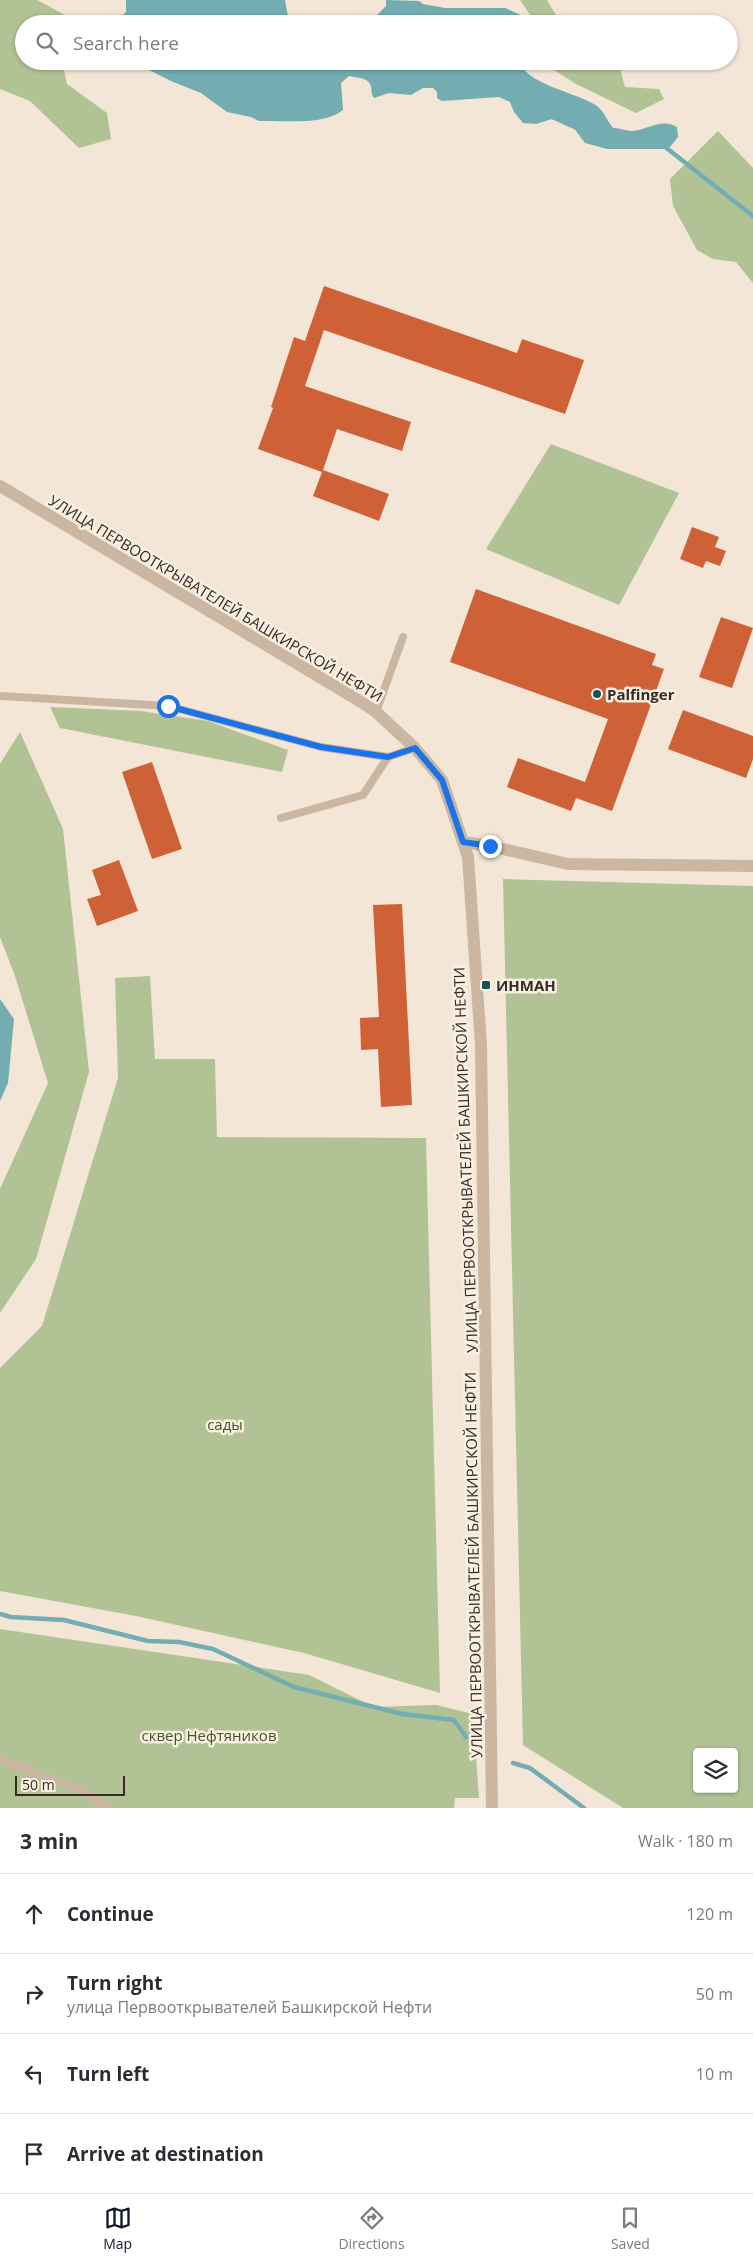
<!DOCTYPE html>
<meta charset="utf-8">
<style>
body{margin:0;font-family:"Open Sans",sans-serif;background:#f2f2f3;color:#2b2b33}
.controls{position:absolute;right:15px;bottom:15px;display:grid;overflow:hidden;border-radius:5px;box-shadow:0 1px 4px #0004}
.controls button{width:45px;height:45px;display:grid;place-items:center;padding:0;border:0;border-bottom:1px solid #e1e1e2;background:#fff;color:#2b2b33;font:25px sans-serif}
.scale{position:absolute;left:15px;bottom:12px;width:110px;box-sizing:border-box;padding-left:5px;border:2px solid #352a24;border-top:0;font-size:14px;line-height:18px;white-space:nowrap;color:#352a24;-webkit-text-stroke:4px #faf0e2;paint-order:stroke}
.stop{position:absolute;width:15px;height:15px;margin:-11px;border:4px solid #1a73e8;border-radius:50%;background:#fff}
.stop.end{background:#1a73e8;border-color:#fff;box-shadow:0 1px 5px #0008}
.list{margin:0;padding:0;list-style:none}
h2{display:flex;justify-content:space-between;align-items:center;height:65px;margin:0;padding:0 20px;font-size:21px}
h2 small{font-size:16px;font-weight:400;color:#7c7c81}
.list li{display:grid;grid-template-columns:32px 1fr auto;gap:15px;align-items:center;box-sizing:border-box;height:80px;padding:0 20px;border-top:1px solid #e1e1e2}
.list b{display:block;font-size:19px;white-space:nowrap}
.list p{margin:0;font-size:16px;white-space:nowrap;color:#7c7c81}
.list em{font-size:16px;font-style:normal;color:#7c7c81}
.icon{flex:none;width:28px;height:28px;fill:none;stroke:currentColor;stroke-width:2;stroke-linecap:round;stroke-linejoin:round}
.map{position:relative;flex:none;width:753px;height:1808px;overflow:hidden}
.search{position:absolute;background:#fff;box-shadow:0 1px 4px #0004;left:15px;right:15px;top:15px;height:55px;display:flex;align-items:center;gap:12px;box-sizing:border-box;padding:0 18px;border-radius:28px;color:#7c7c81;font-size:19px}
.sheet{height:385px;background:#fff}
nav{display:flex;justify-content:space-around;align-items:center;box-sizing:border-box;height:70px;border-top:1px solid #e1e1e2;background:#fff;font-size:14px;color:#7c7c81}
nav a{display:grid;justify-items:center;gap:2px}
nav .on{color:#111827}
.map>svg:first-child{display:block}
.green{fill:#b1c295;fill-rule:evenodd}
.water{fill:#73adb1}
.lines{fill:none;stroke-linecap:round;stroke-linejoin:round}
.stream{stroke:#73adb1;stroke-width:4.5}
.building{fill:#cf6137}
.service{stroke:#cbb6a1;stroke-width:8}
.minor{stroke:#cbb6a1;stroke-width:12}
.tertiary{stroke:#cbb6a1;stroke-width:12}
.route{stroke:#1a73e8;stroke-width:6}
.poi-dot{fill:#175259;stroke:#faf0e2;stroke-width:2}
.labels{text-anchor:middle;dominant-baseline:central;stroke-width:5;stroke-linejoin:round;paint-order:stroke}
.street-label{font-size:15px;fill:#352a24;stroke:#faf0e2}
.poi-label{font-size:15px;font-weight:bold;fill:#352a24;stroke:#faf0e2;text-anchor:start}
.park-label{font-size:15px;fill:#425526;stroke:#faf0e2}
</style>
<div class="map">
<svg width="753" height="1808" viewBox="0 0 753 1808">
<rect width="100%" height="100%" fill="#f3e6d6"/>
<g class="green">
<path d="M 0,0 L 37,0 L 78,22 L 77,24 L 24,24 L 24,61 L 62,61 L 67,84 L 107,113 L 111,139 L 79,148 L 30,101 L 0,89 Z"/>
<path d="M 520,0 L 547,0 L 556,15 L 567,24 L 533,24 L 533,19 Z"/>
<path d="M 540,61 L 618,61 L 625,87 L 659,89 L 664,99 L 636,113 L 576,84 Z"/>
<path d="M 718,131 L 753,168 L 753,283 L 736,262 L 713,259 L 697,250 L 673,206 L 670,179 Z"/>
<path d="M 551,444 L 679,493 L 619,605 L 486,549 Z"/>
<path d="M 50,707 L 141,711 L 208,721 L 288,750 L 282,772 L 60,728 Z"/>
<path d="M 20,732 L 63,829 L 89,1072 L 36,1259 L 0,1313 L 0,1189 L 48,1083 L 15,976 L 0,937 L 0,764 Z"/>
<path d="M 503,879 L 753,886 L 753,1808 L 623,1808 L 523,1745 ZM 697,1752 L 734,1752 L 734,1789 L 697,1789 Z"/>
<path d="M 150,976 L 155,1059 L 215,1059 L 217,1137 L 426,1138 L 440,1693 L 304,1653 L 136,1616 L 0,1591 L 0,1368 L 42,1326 L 118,1078 L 115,978 Z"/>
<path d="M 0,1629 L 309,1675 L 374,1707 L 436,1705 L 473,1714 L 479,1798 L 455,1798 L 454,1808 L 0,1808 Z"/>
</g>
<g class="water">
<path d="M 126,0 L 285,0 L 288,17 L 291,24 L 112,24 L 126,12 Z"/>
<path d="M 386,0 L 419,1 L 423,4 L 445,8 L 505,8 L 523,16 L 523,23 L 319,24 L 324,22 L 328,17 L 375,21 L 375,17 L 386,6 Z"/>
<path d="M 138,61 L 517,61 C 532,87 574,91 597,106 C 604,111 608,122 613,128 C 619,128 624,130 630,131 C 646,131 661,117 677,127 L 678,137 L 670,147 L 664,149 L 607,149 L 585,143 L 570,123 L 552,119 L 536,124 L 523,123 L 514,112 L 510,102 L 499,97 L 442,101 L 437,98 L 437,92 L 433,88 L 423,88 L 411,95 L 389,93 L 374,98 C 371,94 372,92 371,86 C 368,77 357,78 349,76 L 341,83 L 343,110 C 324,126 284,120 259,121 L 251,117 L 227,112 L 201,93 L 171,81 L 149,70 Z"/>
<path d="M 0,999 L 14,1019 L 8,1083 L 0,1101 Z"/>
</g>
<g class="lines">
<g class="stream">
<path d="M 548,115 L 579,129"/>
<path d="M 664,146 L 753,216"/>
<path d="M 0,1614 L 11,1617 L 64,1620 L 148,1641 L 179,1642 L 213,1649 L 294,1687 L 402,1714 L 454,1720 L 466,1737"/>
<path d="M 513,1763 L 530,1768 L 584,1808"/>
</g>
</g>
<g class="building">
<path d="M 324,286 L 517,353 L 522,339 L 584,360 L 565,414 L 324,330 L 305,386 L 411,422 L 402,451 L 337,429 L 323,470 L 389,494 L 379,521 L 313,496 L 322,472 L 258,449 L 273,408 L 271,407 L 294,337 L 305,341 Z"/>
<path d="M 692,527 L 719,537 L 715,547 L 726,551 L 720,566 L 706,561 L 703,568 L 680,559 Z"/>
<path d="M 476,589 L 656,654 L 652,665 L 664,669 L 612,811 L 576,798 L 571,811 L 507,787 L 518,758 L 585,782 L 608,719 L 450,662 Z"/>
<path d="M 721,617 L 753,628 L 732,688 L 699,677 Z"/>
<path d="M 683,710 L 753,736 L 753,759 L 746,778 L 668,749 Z"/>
<path d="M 152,762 L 182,849 L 152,859 L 122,772 Z"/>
<path d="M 119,860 L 138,911 L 97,926 L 87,899 L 101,895 L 92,870 Z"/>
<path d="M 402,904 L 412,1105 L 381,1107 L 378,1049 L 361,1050 L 360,1018 L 379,1017 L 373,905 Z"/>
</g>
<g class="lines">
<g class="service">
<path d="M 0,696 L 168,706 L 321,747 L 388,757 L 415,748"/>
<path d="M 376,712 L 403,637"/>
<path d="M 281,818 L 363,795 L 388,757"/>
<path d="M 0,1759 L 73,1787 L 110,1808"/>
</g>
<path class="minor" d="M 463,842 L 490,846 L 568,864 L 753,866"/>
<path class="tertiary" d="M 0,486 L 363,703 L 376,712 L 415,748 L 442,780 L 468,857 L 481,1045 L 492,1808"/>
</g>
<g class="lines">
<path class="route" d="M 168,706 L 321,747 L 388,757 L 415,748 L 442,780 L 463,842 L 490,846"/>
</g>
<g class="poi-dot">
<circle cx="597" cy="694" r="5"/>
<rect x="481" y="980" width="10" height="10" rx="2.5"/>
</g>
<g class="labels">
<g class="street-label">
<text transform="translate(216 598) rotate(31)">УЛИЦА ПЕРВООТКРЫВАТЕЛЕЙ БАШКИРСКОЙ НЕФТИ</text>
<text transform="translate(465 1160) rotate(-92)">УЛИЦА ПЕРВООТКРЫВАТЕЛЕЙ БАШКИРСКОЙ НЕФТИ</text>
<text transform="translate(473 1565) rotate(-91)">УЛИЦА ПЕРВООТКРЫВАТЕЛЕЙ БАШКИРСКОЙ НЕФТИ</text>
</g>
<g class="poi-label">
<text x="607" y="694">Palfinger</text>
<text x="496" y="985">ИНМАН</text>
</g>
<g class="park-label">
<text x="225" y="1424">сады</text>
<text x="209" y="1735">сквер Нефтяников</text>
</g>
</g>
</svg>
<div class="controls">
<button><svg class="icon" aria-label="layers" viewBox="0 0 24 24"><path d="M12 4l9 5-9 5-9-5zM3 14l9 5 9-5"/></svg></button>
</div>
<div class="scale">50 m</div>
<div class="stop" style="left:168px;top:706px"></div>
<div class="stop end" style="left:490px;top:846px"></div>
<div class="search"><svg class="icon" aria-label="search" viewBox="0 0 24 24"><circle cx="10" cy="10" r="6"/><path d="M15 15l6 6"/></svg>Search here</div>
</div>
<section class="sheet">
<h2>3 min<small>Walk · 180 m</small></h2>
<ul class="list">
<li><svg class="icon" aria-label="ahead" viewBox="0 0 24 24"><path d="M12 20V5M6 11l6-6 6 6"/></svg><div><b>Continue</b></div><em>120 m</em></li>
<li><svg class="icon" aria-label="right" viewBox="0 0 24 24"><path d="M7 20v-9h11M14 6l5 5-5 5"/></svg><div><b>Turn right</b><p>улица Первооткрывателей Башкирской Нефти</p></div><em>50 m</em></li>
<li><svg class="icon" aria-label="left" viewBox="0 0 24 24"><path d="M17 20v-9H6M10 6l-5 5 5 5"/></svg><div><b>Turn left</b></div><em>10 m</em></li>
<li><svg class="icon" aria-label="arrive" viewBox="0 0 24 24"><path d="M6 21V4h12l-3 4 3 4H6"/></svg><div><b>Arrive at destination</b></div></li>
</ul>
</section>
<nav>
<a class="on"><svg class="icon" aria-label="map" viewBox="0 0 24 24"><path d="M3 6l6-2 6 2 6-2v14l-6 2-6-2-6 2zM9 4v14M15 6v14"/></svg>Map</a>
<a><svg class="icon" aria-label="directions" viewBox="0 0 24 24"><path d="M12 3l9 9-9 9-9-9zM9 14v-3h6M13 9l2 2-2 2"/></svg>Directions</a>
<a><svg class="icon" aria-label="saved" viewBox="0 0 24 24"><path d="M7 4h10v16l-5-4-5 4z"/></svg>Saved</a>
</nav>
